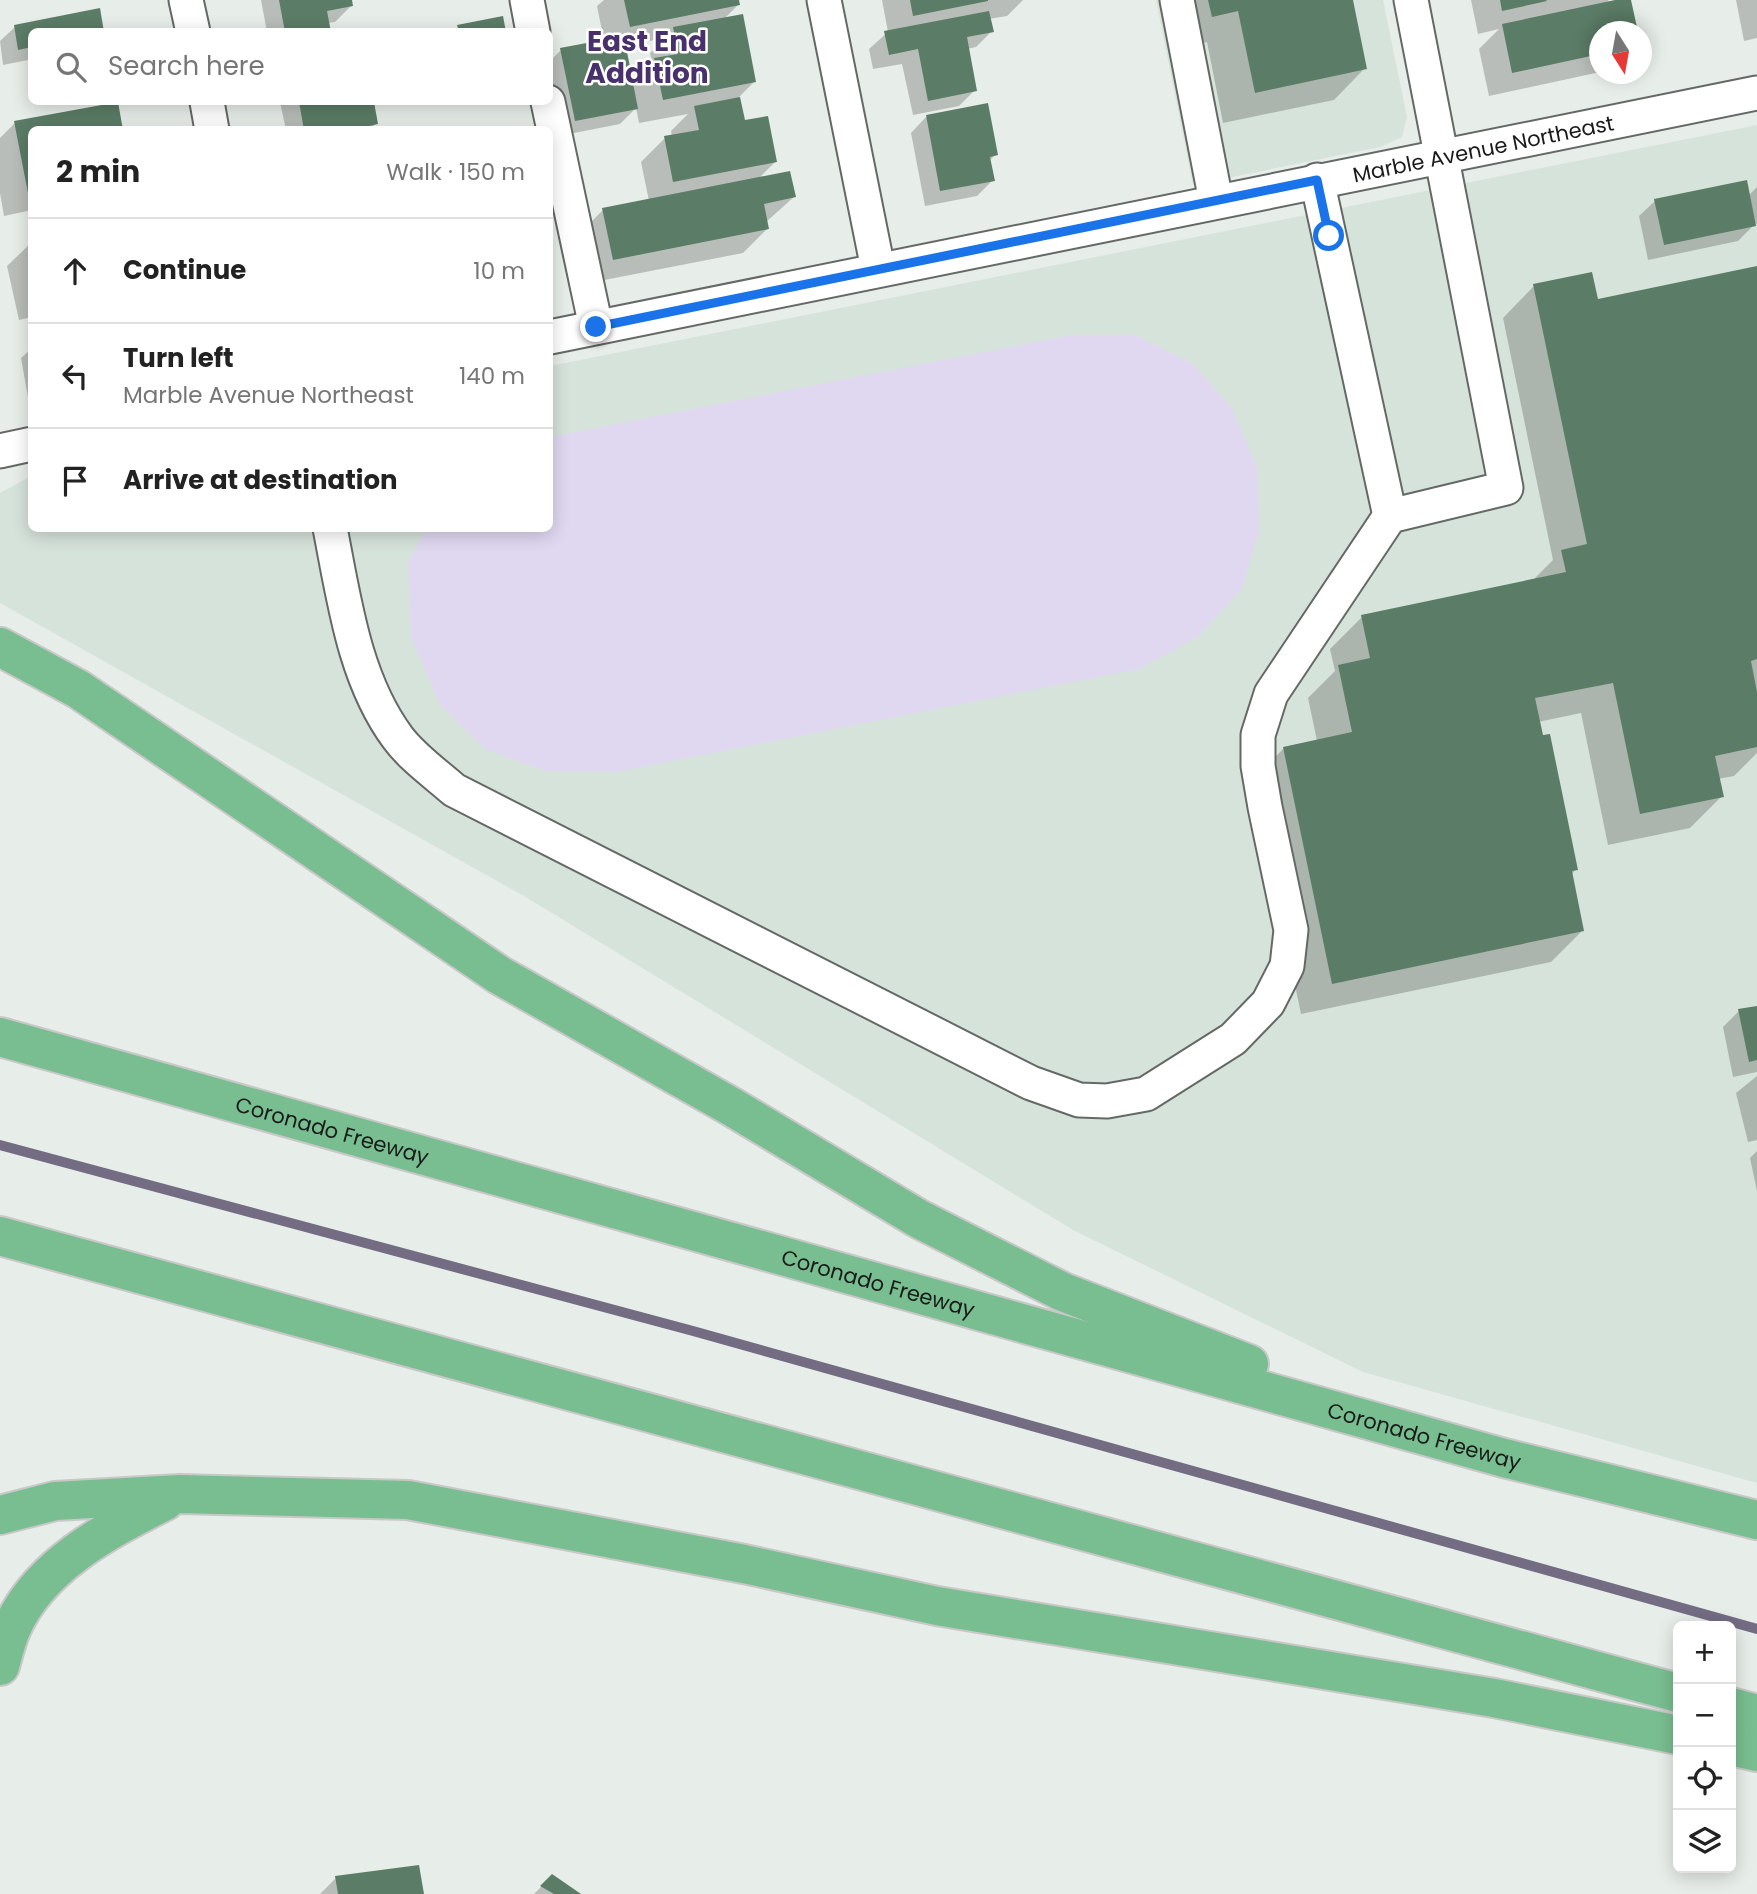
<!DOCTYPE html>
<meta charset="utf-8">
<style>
body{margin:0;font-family:Poppins,sans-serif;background:#f2f2f2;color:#222}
.controls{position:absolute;right:21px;bottom:21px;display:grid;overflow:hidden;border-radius:10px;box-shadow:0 4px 18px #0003}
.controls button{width:63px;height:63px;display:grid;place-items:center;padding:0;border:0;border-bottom:2px solid #e0e0e0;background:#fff;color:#222;font:35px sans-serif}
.compass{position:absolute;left:1589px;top:21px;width:63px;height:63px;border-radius:50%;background:#fff;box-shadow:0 4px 18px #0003;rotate:169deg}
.stop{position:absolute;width:21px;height:21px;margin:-16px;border:5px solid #1a73e8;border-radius:50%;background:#fff}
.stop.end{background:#1a73e8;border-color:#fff;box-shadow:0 2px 7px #0008}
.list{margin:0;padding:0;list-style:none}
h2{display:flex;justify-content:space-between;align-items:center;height:91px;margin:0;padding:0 28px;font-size:30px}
h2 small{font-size:23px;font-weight:400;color:#767676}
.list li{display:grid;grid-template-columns:46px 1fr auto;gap:21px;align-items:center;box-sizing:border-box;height:105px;padding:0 28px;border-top:2px solid #e0e0e0}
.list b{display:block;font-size:26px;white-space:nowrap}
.list p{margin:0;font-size:23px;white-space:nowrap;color:#767676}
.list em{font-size:23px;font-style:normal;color:#767676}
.icon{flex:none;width:38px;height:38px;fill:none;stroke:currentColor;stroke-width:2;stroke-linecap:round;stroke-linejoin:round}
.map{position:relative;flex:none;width:1757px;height:1894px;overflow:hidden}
.search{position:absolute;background:#fff;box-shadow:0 4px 18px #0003;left:28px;top:28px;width:525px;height:77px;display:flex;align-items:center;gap:18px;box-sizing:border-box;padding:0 24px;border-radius:10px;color:#767676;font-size:26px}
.panel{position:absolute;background:#fff;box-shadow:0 4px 18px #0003;left:28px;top:126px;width:525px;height:406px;border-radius:10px}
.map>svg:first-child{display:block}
.built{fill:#d6e3da}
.green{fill:#e0d8f1}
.shadow{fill:#0003;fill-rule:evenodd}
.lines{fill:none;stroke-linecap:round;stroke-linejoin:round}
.stream{stroke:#736c83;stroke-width:10}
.building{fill:#5b7c66}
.minor-casing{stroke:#646965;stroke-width:37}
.highway-casing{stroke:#c8c8c8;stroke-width:42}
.minor{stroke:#fff;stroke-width:33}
.highway{stroke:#79be90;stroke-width:38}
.route{stroke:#1a73e8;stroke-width:9}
.labels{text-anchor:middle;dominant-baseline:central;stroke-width:5;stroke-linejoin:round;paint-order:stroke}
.street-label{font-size:21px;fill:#191b1a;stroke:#fff}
.district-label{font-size:28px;font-weight:bold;fill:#47306b;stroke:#fff}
</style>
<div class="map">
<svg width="1757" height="1894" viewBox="0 0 1757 1894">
<rect width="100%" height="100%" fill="#e7ede8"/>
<g class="built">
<path d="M 1156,0 L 1383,0 L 1407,117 L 1402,137 L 1380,147 L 1193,185 Z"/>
<path d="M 1757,125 L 1757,1483 L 1363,1372 L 1073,1230 L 524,896 L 0,603 L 0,493 L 31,476 L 32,528 L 550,528 L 550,366 Z"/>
</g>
<path class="green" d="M 1072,335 L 1135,335 L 1193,364 L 1233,410 L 1257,468 L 1259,531 L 1242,588 L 1199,636 L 1139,669 L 616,772 L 546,771 L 485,749 L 440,704 L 411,637 L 408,563 L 426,529 L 550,528 L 550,437 Z"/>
<g class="shadow">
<path d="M 261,0 L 350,0 L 351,6 L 335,22 L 328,23 L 330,32 L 267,32 Z"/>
<path d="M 604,0 L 737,0 L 738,5 L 724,19 L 754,82 L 739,97 L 743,122 L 776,161 L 758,179 L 794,197 L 766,222 L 767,229 L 743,253 L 589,283 L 579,234 L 603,210 L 649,201 L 641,162 L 665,138 L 672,137 L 671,131 L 688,114 L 639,123 L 636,108 L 620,124 L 559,136 L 550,87 L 550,61 L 561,50 L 604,41 L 597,6 ZM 665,38 L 650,53 L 652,63 L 631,84 L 624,46 Z"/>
<path d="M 882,0 L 1023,0 L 1007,16 L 989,19 L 992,31 L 976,47 L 967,49 L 975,90 L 959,106 L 913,115 L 902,64 L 873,69 L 869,49 L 888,32 Z"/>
<path d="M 1170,0 L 1351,0 L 1365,68 L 1334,100 L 1223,123 L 1207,42 L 1180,48 Z"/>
<path d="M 1471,0 L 1609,0 L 1605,4 L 1630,0 L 1600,32 L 1600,72 L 1489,96 L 1479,49 L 1499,29 L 1478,34 Z"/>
<path d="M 1736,0 L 1757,0 L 1757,38 L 1744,41 Z"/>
<path d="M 15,27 L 32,32 L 32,78 L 28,60 L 3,65 L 0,41 Z"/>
<path d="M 280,102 L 372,102 L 376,123 L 370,130 L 286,130 Z"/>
<path d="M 926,117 L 996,154 L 989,161 L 993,180 L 977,196 L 925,206 L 911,133 Z"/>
<path d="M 15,123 L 32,130 L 32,210 L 4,216 L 0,193 L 0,138 Z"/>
<path d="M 1757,187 L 1757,226 L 1756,223 L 1738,241 L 1648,260 L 1639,216 L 1655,201 L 1748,196 Z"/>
<path d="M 32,242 L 32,317 L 19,320 L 7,266 Z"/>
<path d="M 1757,268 L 1757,753 L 1734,776 L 1718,779 L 1722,796 L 1690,828 L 1608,845 L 1581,713 L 1538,722 L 1576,869 L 1571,875 L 1582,931 L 1551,962 L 1301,1014 L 1252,780 L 1284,748 L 1317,741 L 1308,698 L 1335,671 L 1330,649 L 1362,617 L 1532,581 L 1553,560 L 1503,318 L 1534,286 L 1597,301 Z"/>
<path d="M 32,348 L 32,403 L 29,403 L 21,358 Z"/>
<path d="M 1757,1007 L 1757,1072 L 1733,1077 L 1723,1027 L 1739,1011 Z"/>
<path d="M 1757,1076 L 1757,1140 L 1748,1142 L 1736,1093 Z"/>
<path d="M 1757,1151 L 1757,1191 L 1750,1158 Z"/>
<path d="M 552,1876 L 578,1894 L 534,1894 Z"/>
<path d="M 336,1878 L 422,1894 L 320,1894 Z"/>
</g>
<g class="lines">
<path class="stream" d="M 0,1145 L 693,1331 L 1757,1629"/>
</g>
<g class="building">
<path d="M 279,0 L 352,0 L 353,6 L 327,11 L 331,32 L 285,32 Z"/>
<path d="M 624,0 L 739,0 L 740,5 L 630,27 Z"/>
<path d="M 910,0 L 988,0 L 988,1 L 913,16 Z"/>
<path d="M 1208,0 L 1353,0 L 1367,69 L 1255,93 L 1238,11 L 1212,17 Z"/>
<path d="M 1500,0 L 1546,0 L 1547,1 L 1502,11 Z"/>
<path d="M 1615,0 L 1631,0 L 1638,32 L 1600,32 L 1600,54 L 1512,73 L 1502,24 Z"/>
<path d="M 100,8 L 104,32 L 32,32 L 32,47 L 18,50 L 14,25 Z"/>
<path d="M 989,11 L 994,32 L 967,37 L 977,91 L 928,101 L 918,49 L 889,55 L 884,31 Z"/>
<path d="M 743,14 L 756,82 L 663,100 L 654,58 L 678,54 L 673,27 Z"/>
<path d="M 503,16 L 506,32 L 459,32 L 457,25 Z"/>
<path d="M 624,36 L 638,109 L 575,121 L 560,48 Z"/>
<path d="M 740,97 L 745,120 L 768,116 L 777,162 L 673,182 L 664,136 L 699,130 L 694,106 Z"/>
<path d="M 118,102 L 123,130 L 32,130 L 32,192 L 28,193 L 14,121 Z"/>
<path d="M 299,102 L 374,102 L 378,124 L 350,130 L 304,130 Z"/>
<path d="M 988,103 L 998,155 L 990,157 L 995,181 L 940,191 L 926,115 Z"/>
<path d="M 790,171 L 796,197 L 764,204 L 769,229 L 613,260 L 602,208 Z"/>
<path d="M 1747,180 L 1756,226 L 1664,245 L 1654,199 Z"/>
<path d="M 1757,266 L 1757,659 L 1751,661 L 1757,692 L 1757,747 L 1715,756 L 1724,797 L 1640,814 L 1613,683 L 1535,698 L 1543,735 L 1550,734 L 1578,870 L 1572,871 L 1584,931 L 1332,984 L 1283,747 L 1352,732 L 1338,665 L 1370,658 L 1361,615 L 1566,572 L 1561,550 L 1587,544 L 1533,284 L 1592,272 L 1598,299 Z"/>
<path d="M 1757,1006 L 1757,1060 L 1749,1062 L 1738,1009 Z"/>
<path d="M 419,1865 L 424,1894 L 338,1894 L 335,1876 Z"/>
<path d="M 552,1874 L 581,1894 L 554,1894 L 540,1886 Z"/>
</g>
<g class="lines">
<g class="minor-casing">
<g id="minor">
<path d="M 186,0 L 193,32"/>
<path d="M 527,0 L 533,32"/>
<path d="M 824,0 L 878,269"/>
<path d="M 1177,0 L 1216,201"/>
<path d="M 207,102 L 212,130"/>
<path d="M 548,102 L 596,327"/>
<path d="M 1317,180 L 1390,516 L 1506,488 L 1411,0"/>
<path id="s1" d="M 550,337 L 1757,93"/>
<path d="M 0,451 L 32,444"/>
<path d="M 330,528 C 344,599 354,679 398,738 C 413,758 436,774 454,790 L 1031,1083 L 1079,1100 L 1107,1101 L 1146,1094 L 1233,1039 L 1268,1003 L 1287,966 L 1291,930 L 1265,807 L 1258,766 L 1258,735 L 1271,694 L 1390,516"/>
</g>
</g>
<g class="highway-casing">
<g id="highway">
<path d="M 0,647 L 78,689 L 499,975 L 732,1107 L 919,1219 L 1063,1292 L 1249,1364"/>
<path id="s2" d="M 0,1037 L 1504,1458 L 1757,1520"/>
<path d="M 0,1236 L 1678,1693"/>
<path d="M 0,1515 L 55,1501 L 180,1494 L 408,1500 L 744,1564 L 937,1606 L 1494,1698 L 1678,1735"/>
<path d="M 0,1666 C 3,1655 6,1642 11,1630 C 38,1566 106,1531 165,1501"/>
<path d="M 1731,1707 L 1757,1714"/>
<path d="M 1731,1746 L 1757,1752"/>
</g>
</g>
<use href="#minor" class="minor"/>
<use href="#highway" class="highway"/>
</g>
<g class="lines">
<path class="route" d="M 596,327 L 1317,180 L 1329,236"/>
</g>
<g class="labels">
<g class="street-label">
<text stroke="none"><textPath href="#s1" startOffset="952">Marble Avenue Northeast</textPath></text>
<text stroke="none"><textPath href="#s2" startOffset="345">Coronado Freeway</textPath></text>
<text stroke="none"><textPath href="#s2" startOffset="912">Coronado Freeway</textPath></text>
<text stroke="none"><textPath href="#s2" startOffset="1479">Coronado Freeway</textPath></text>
</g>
<g class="district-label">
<text x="647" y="41">East End<tspan x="647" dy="32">Addition</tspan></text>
</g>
</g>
</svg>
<div class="controls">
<button>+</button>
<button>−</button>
<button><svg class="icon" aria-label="locate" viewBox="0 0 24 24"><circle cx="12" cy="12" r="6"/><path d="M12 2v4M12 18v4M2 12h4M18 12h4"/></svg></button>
<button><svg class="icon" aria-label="layers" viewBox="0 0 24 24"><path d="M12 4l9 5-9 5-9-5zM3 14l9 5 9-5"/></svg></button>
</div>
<svg class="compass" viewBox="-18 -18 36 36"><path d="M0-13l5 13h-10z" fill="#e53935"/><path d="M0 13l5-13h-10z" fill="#767676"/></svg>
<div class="stop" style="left:1329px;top:236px"></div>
<div class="stop end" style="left:596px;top:327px"></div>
<div class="search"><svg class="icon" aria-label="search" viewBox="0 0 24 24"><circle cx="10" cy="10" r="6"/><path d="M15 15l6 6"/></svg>Search here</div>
<section class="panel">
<h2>2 min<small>Walk · 150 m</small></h2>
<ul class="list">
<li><svg class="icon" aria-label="ahead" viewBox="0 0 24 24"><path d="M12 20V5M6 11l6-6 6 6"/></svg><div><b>Continue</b></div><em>10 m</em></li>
<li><svg class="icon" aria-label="left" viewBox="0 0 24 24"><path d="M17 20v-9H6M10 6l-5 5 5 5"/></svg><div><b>Turn left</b><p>Marble Avenue Northeast</p></div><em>140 m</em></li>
<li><svg class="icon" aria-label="arrive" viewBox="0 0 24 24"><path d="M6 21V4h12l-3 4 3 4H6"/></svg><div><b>Arrive at destination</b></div></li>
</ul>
</section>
</div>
